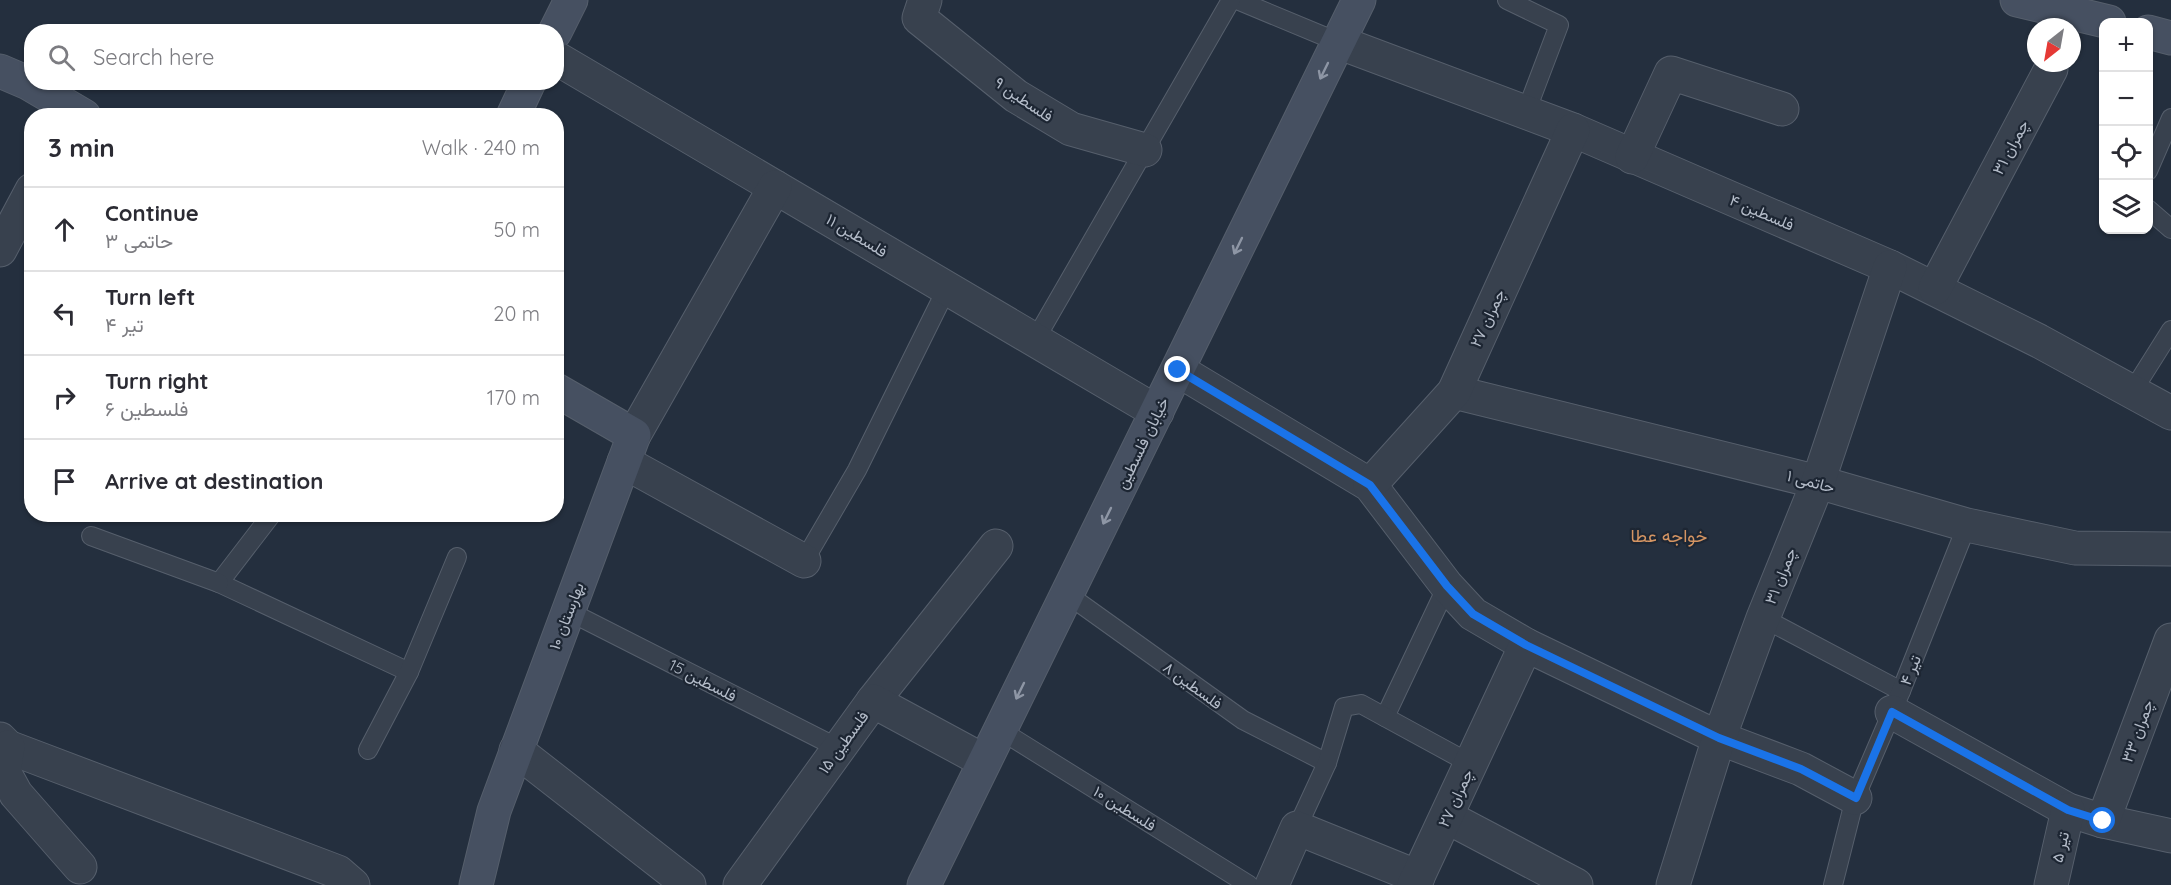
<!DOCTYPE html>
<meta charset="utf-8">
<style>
body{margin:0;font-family:Quicksand,Vazirmatn,sans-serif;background:#f7f7f7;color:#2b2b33}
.controls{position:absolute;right:18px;top:18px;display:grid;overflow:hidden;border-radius:12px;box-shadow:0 2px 4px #0004}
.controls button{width:54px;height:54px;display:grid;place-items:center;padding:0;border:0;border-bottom:2px solid #e1e1e2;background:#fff;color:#2b2b33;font:30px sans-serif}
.compass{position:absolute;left:2027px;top:18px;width:54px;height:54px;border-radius:50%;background:#fff;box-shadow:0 2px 4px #0004;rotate:211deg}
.stop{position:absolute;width:18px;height:18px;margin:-14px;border:4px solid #1a73e8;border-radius:50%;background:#fff}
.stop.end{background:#1a73e8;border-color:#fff;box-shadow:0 2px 6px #0008}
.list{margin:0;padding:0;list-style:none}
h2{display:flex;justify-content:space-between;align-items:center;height:78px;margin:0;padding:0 24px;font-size:26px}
h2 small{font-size:20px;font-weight:400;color:#7c7c81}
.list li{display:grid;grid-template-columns:39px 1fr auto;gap:18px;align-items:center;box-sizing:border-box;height:84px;padding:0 24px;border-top:2px solid #e1e1e2}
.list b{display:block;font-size:22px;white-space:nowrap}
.list p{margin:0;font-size:20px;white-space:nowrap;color:#7c7c81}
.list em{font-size:20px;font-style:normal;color:#7c7c81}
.icon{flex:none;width:33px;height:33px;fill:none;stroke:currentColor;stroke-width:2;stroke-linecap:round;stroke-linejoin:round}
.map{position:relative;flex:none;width:2171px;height:885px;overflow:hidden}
.search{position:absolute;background:#fff;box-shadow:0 2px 4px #0004;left:24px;top:24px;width:540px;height:66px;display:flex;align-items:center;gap:15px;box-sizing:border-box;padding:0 21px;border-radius:24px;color:#7c7c81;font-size:22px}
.panel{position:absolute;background:#fff;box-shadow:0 2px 4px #0004;left:24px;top:108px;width:540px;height:414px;border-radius:24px}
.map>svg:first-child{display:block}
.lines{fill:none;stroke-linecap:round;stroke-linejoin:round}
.lane-casing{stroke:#565f6c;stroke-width:20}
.street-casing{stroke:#565f6c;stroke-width:35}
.secondary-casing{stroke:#565f6c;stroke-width:35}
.lane{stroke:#38414e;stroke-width:18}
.street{stroke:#38414e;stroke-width:33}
.secondary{stroke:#465061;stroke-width:33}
.oneway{stroke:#8e96a5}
.route{stroke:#1a73e8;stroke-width:8}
.labels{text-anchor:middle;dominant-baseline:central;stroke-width:4.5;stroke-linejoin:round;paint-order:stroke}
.street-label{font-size:16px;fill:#b4bcc9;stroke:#1d2633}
.neighbourhood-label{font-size:18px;fill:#d59563;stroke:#1d2633}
</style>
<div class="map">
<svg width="2171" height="885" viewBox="0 0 2171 885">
<rect width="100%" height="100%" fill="#242f3e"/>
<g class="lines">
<g class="lane-casing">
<g id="lane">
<path d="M 1237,0 L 1338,42"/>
<path d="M 1507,0 L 1559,25 L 1526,112"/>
<path d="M 2148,171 L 2171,118"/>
<path d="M 2148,209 L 2171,229"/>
<path d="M 1035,340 L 1231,0"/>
<path d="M 2132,392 L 2171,330"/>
<path d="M 272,514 L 219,583 L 409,672"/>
<path d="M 91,536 L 219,583"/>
<path d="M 804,561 L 857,470 L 947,288"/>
<path d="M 1067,594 L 1243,720 L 1327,763"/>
<path d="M 568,611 L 838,748"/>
<path d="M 1763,618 L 1901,691"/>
<path d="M 1385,717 L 1447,586"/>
<path d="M 1000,730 L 1249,885"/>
<path d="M 368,750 L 409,672 L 457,557"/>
<path d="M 1297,828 L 1327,763 L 1344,707 L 1361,704 L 1471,764"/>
<path d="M 1833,885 L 1855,798 L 1901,691 L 1967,525"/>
</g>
</g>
<g class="street-casing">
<g id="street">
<path d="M 925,0 L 919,18 L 1016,96 L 1071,129 L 1145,150"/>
<path d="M 1338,42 L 1573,130 L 1890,267 L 2039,341 L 2171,413"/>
<path d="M 556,58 L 1157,412"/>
<path d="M 1632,157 L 1671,73 L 1782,109"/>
<path d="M 0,250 L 32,190"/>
<path d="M 1935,288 L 2051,69"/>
<path d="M 1178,370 L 1370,485 L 1447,586 L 1473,614 L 1526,645 L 1719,738 L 1801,769 L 1855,798"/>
<path d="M 1454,392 L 1818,482 L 1967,525 L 2075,548 L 2171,549"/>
<path d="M 634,435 L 775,187"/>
<path d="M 624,462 L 804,561"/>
<path d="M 1370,485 L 1454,392 L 1573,130"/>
<path d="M 873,701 L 996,546"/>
<path d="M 1892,712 L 2068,810 L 2103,821 L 2171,836"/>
<path d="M 0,739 L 8,747 L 338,872 L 353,885"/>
<path d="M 8,747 L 4,772 L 16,794 L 80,867"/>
<path d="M 516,750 L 689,885"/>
<path d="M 1447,817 L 1576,885"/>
<path d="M 2103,821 L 2171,640"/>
<path d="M 740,885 L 873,701 L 984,761"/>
<path d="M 1272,885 L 1297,828 L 1418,877"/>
<path d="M 1414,885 L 1526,645"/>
<path d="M 1673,885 L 1719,738 L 1763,618 L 1818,482 L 1890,267"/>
<path d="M 2051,885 L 2068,810"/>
</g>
</g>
<g class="secondary-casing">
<g id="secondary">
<path d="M 2017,0 L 2109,22"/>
<path d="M 555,32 L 571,0"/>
<path d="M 2148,32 L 2171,38"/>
<path d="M 0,71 L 28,83 L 84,116"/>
<path d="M 513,116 L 529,82"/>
<path d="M 476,885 L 494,811 L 634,435 L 556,390"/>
<path d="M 924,885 L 1359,0"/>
</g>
</g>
<use href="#lane" class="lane"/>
<use href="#street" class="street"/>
<use href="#secondary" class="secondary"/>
</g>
<defs><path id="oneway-shaft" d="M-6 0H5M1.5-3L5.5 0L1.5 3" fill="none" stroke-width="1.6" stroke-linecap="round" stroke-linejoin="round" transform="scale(1.5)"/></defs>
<g class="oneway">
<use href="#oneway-shaft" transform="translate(1324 71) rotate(116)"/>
<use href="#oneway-shaft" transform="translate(1238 246) rotate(116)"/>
<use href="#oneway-shaft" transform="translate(1107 516) rotate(116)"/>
<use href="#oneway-shaft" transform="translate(1020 691) rotate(116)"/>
</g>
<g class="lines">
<path class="route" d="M 1178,370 L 1370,485 L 1447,586 L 1473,614 L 1526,645 L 1719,738 L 1801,769 L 1856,798 L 1892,712 L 2068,810 L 2103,821"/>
</g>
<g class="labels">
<g class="street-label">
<text transform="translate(1024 99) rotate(34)">فلسطین ۹</text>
<text transform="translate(2010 147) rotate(-62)">چمران ۳۱</text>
<text transform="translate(1762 212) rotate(23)">فلسطین ۴</text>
<text transform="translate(857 235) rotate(31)">فلسطین ۱۱</text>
<text transform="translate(1487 318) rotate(-65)">چمران ۲۷</text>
<text transform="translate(1142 443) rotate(-64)">خیابان فلسطین</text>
<text transform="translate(1811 481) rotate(15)">حاتمی ۱</text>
<text transform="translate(1780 576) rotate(-68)">چمران ۳۱</text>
<text transform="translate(566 616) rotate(-69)">بهارستان ۱۰</text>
<text transform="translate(1910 670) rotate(-68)">تیر ۴</text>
<text transform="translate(703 680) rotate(27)">فلسطین 15</text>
<text transform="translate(1193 685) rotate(36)">فلسطین ۸</text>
<text transform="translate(2137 731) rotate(-70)">چمران ۳۳</text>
<text transform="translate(843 742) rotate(-54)">فلسطین ۱۵</text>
<text transform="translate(1455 798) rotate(-65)">چمران ۲۷</text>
<text transform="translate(1125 808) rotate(32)">فلسطین ۱۰</text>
<text transform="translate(2060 847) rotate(-77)">تیر ۵</text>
</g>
<g class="neighbourhood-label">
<text x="1669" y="535">خواجه عطا</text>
</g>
</g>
</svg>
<div class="controls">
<button>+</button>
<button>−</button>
<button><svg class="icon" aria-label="locate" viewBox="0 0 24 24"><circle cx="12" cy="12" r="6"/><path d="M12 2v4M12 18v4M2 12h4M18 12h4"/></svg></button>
<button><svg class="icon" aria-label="layers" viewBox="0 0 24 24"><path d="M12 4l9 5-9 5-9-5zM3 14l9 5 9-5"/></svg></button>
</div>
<svg class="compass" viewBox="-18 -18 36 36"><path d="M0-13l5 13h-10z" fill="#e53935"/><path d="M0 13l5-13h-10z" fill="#7c7c81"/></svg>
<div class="stop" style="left:2103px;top:821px"></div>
<div class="stop end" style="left:1178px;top:370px"></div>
<div class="search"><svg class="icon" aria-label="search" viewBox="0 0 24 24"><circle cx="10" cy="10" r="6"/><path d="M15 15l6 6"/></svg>Search here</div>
<section class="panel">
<h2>3 min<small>Walk · 240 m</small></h2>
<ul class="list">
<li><svg class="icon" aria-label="ahead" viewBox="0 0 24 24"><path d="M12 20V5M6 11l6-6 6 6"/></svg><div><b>Continue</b><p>حاتمی ۳</p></div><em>50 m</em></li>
<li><svg class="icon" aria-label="left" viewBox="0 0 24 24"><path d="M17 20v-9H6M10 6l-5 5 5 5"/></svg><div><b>Turn left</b><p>تیر ۴</p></div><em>20 m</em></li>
<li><svg class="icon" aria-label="right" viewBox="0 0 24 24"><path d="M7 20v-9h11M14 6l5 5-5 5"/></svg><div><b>Turn right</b><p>فلسطین ۶</p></div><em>170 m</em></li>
<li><svg class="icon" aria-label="arrive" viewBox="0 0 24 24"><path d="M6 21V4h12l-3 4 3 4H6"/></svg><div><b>Arrive at destination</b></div></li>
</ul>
</section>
</div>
